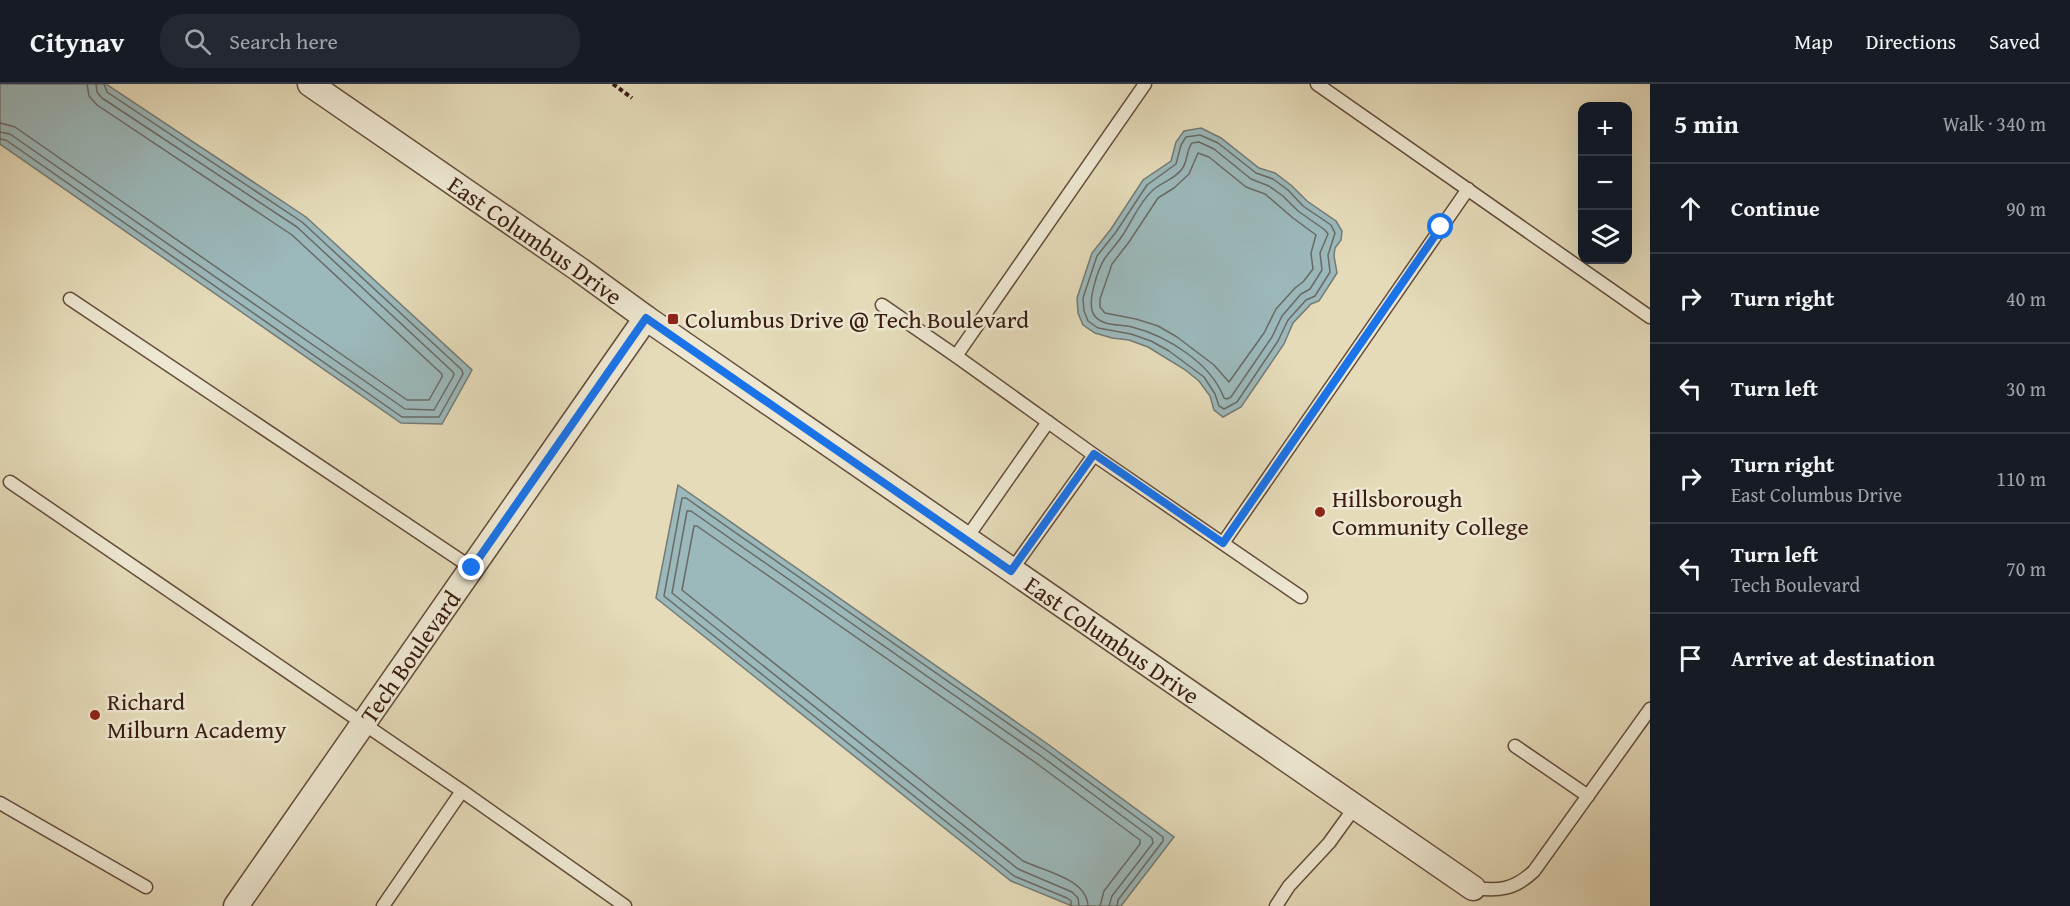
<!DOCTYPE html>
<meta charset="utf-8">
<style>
body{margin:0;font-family:"Gentium Book Plus",serif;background:#242831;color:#f1f3f6}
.controls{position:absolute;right:18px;top:18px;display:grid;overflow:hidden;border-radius:12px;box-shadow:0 6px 24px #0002}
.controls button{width:54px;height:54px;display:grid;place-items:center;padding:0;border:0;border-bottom:2px solid #363941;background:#171b24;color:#f1f3f6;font:30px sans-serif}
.stop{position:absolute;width:18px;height:18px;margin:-14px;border:4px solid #1a73e8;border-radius:50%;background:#fff}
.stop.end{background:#1a73e8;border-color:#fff;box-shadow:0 2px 6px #0008}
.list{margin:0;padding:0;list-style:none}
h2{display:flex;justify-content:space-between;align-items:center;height:78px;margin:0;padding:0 24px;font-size:26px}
h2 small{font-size:20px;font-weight:400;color:#9ea1a6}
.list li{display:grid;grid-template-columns:39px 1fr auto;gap:18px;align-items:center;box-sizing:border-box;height:90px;padding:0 24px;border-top:2px solid #363941}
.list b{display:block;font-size:22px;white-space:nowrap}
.list p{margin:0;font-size:20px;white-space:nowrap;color:#9ea1a6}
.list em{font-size:20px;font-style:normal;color:#9ea1a6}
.icon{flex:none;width:33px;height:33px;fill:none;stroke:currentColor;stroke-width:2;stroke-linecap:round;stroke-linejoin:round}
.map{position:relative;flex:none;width:1650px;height:822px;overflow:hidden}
header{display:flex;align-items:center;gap:36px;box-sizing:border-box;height:84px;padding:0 30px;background:#171b24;border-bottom:2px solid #363941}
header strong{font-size:28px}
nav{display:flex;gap:33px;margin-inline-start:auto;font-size:21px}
.search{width:420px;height:54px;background:#242831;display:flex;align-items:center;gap:15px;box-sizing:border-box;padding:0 21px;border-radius:24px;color:#9ea1a6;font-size:22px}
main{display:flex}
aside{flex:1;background:#171b24}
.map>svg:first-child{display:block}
.water{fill:#9bb8ba;stroke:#747a76;stroke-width:1.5}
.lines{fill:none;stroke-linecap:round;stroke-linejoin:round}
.shore{stroke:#6a6a66;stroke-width:1.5}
.service-casing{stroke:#644c3b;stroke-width:15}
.minor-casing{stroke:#644c3b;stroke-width:27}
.path{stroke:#391d11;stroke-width:4;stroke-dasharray:4.5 3;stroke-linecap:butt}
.service{stroke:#eee8d2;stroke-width:12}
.minor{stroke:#eee8d2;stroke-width:24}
.route{stroke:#1a73e8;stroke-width:8}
.poi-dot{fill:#8f2418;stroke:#eee8d2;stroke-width:2}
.labels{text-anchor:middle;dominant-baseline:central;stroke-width:5;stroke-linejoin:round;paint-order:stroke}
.street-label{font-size:24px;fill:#391d11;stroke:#eee8d2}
.poi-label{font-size:24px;fill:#391d11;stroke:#eee8d2;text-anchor:start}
</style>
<header>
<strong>Citynav</strong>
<div class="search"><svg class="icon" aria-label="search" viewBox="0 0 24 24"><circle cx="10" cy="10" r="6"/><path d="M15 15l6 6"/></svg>Search here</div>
<nav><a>Map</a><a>Directions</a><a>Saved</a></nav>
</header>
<main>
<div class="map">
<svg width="1650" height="822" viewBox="0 0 1650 822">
<rect width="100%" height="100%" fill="#e5dbb9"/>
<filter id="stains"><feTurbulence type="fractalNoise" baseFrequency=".00333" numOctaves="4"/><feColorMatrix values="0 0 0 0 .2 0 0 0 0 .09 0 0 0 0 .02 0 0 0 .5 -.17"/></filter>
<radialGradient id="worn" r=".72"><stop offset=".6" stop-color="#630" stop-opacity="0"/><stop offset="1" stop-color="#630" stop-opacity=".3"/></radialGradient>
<g class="water">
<path d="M 0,0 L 106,0 L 306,133 L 472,286 L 442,340 L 401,339 L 0,60 Z"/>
<path d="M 1201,44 L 1221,54 L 1259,84 L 1275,89 L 1292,102 L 1307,117 L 1336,137 L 1342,147 L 1341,156 L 1335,164 L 1334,172 L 1337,189 L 1319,217 L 1311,220 L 1293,239 L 1284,260 L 1241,323 L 1223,333 L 1214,326 L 1210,312 L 1199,297 L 1184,285 L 1148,263 L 1129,256 L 1112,254 L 1095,249 L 1083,241 L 1078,229 L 1077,214 L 1092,169 L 1111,145 L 1143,96 L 1171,77 L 1176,58 L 1184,47 Z"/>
<path d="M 678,401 L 1049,661 L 1174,753 L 1121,822 L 1072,822 L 1011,797 L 656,514 Z"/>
</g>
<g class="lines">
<g class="shore">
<path d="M 0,39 L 15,43 L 407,316 L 429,316 L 442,293 L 442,290 L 292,151 L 97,21 L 89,12 L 87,0"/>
<path d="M 0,48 L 10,50 L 405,325 L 434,326 L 454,291 L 453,288 L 297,143 L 102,14 L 97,8 L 96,0"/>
<path d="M 1200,51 L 1218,59 L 1256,89 L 1273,95 L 1288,106 L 1303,122 L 1331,141 L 1335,149 L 1328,171 L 1330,188 L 1315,212 L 1306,216 L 1288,236 L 1278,257 L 1237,318 L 1224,325 L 1219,322 L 1215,310 L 1204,293 L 1169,267 L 1151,257 L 1131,250 L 1098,244 L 1088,237 L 1084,227 L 1083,214 L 1097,172 L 1116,148 L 1147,101 L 1176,80 L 1181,61 L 1186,53 Z"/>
<path d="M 0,55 L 6,56 L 402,333 L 439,333 L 463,290 L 462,286 L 302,138 L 107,8 L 104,0"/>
<path d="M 1199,58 L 1214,65 L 1251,95 L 1269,102 L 1283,112 L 1298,127 L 1325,146 L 1328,150 L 1320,169 L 1322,186 L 1310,205 L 1301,210 L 1282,232 L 1272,253 L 1231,313 L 1227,315 L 1224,314 C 1211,279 1167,252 1132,243 C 1121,240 1102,243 1094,231 C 1086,219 1098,185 1105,174 C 1110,167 1117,160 1122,152 C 1132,138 1139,118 1153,106 C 1162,98 1175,95 1182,85 C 1188,77 1186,67 1192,59 Z"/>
<path d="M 1198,69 L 1209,73 L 1246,103 L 1265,110 L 1293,134 L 1316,151 L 1311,169 L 1313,185 L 1303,198 L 1295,204 L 1276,225 L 1264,249 L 1229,298 L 1214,281 L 1177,253 L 1158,242 L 1136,235 L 1105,229 L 1100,223 L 1100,215 L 1112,180 L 1129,158 L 1158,114 L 1174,104 L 1189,90 Z"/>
<path d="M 1071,822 L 1071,817 L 1067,814 L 1014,792 L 664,512 L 682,414 L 686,414 L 1046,666 L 1163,753 L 1163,757 L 1118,816 L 1117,822"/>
<path d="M 1079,822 L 1078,814 L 1072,808 L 1018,785 L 672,509 L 687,427 L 691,427 L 1041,672 L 1152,754 L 1153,759 L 1112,812 L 1109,822"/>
<path d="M 1088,822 C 1087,795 1044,787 1023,777 L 682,506 L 694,442 L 697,442 L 1036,679 L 1140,756 L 1140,760 L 1104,807 L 1100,822"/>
</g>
<g class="service-casing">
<g id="service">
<path d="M 1317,0 L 1650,233"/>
<path d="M 70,215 L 472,484"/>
<path d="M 882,221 L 956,272 L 1094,371 L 1301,513"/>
<path d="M 956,272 L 1145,0"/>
<path d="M 10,398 L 462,707 L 383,822"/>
<path d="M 966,455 L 1048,338"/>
<path d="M 1223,459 L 1468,105"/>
<path d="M 1011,487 L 1094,371"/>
<path d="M 1515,662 L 1588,712"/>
<path d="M 462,707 L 625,822"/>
<path d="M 0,719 L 146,803"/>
<path d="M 1473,804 C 1499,807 1514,806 1534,787 L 1650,625"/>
<path d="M 1276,822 L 1289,802 L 1329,759 L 1355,723"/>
</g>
</g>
<g class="minor-casing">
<g id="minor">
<path id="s1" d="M 310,0 L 580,186 L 646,234 L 1473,804"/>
<path id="s2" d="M 236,822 L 646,234"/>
</g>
</g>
<path class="path" d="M 613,0 L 632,14"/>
<use href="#service" class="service"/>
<use href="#minor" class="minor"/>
</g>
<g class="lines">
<path class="route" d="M 472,484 L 646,234 L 1011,487 L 1094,370 L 1223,459 L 1441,143"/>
</g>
<g class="poi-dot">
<rect x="667" y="229" width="12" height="12" rx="3"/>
<circle cx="1320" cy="428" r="6"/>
<circle cx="95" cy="631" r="6"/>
</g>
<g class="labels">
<g class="street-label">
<text stroke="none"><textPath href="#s1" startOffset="274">East Columbus Drive</textPath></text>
<text stroke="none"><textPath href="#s1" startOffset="976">East Columbus Drive</textPath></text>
<text stroke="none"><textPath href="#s2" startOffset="304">Tech Boulevard</textPath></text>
</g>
<g class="poi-label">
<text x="685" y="235">Columbus Drive @ Tech Boulevard</text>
<text x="1332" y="414">Hillsborough<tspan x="1332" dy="28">Community College</tspan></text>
<text x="107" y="617">Richard<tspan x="107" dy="28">Milburn Academy</tspan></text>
</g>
</g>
<rect width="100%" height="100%" filter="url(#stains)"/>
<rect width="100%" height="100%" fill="url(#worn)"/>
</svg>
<div class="controls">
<button>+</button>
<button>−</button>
<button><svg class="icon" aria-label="layers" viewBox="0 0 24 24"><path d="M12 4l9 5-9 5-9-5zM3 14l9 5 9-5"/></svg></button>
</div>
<div class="stop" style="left:1441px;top:143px"></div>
<div class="stop end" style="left:472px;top:484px"></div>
</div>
<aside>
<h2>5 min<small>Walk · 340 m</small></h2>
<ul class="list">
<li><svg class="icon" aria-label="ahead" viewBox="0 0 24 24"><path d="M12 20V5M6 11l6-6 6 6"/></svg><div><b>Continue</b></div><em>90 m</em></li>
<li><svg class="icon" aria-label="right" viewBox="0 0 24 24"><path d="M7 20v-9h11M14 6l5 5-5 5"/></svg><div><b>Turn right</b></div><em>40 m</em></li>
<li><svg class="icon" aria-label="left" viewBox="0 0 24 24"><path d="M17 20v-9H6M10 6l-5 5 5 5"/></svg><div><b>Turn left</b></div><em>30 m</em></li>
<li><svg class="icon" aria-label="right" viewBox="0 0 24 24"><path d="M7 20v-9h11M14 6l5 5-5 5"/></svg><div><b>Turn right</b><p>East Columbus Drive</p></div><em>110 m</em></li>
<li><svg class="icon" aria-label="left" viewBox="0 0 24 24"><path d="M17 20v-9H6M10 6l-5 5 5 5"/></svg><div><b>Turn left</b><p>Tech Boulevard</p></div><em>70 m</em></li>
<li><svg class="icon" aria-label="arrive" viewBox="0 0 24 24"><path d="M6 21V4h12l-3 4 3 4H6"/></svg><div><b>Arrive at destination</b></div></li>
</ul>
</aside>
</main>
